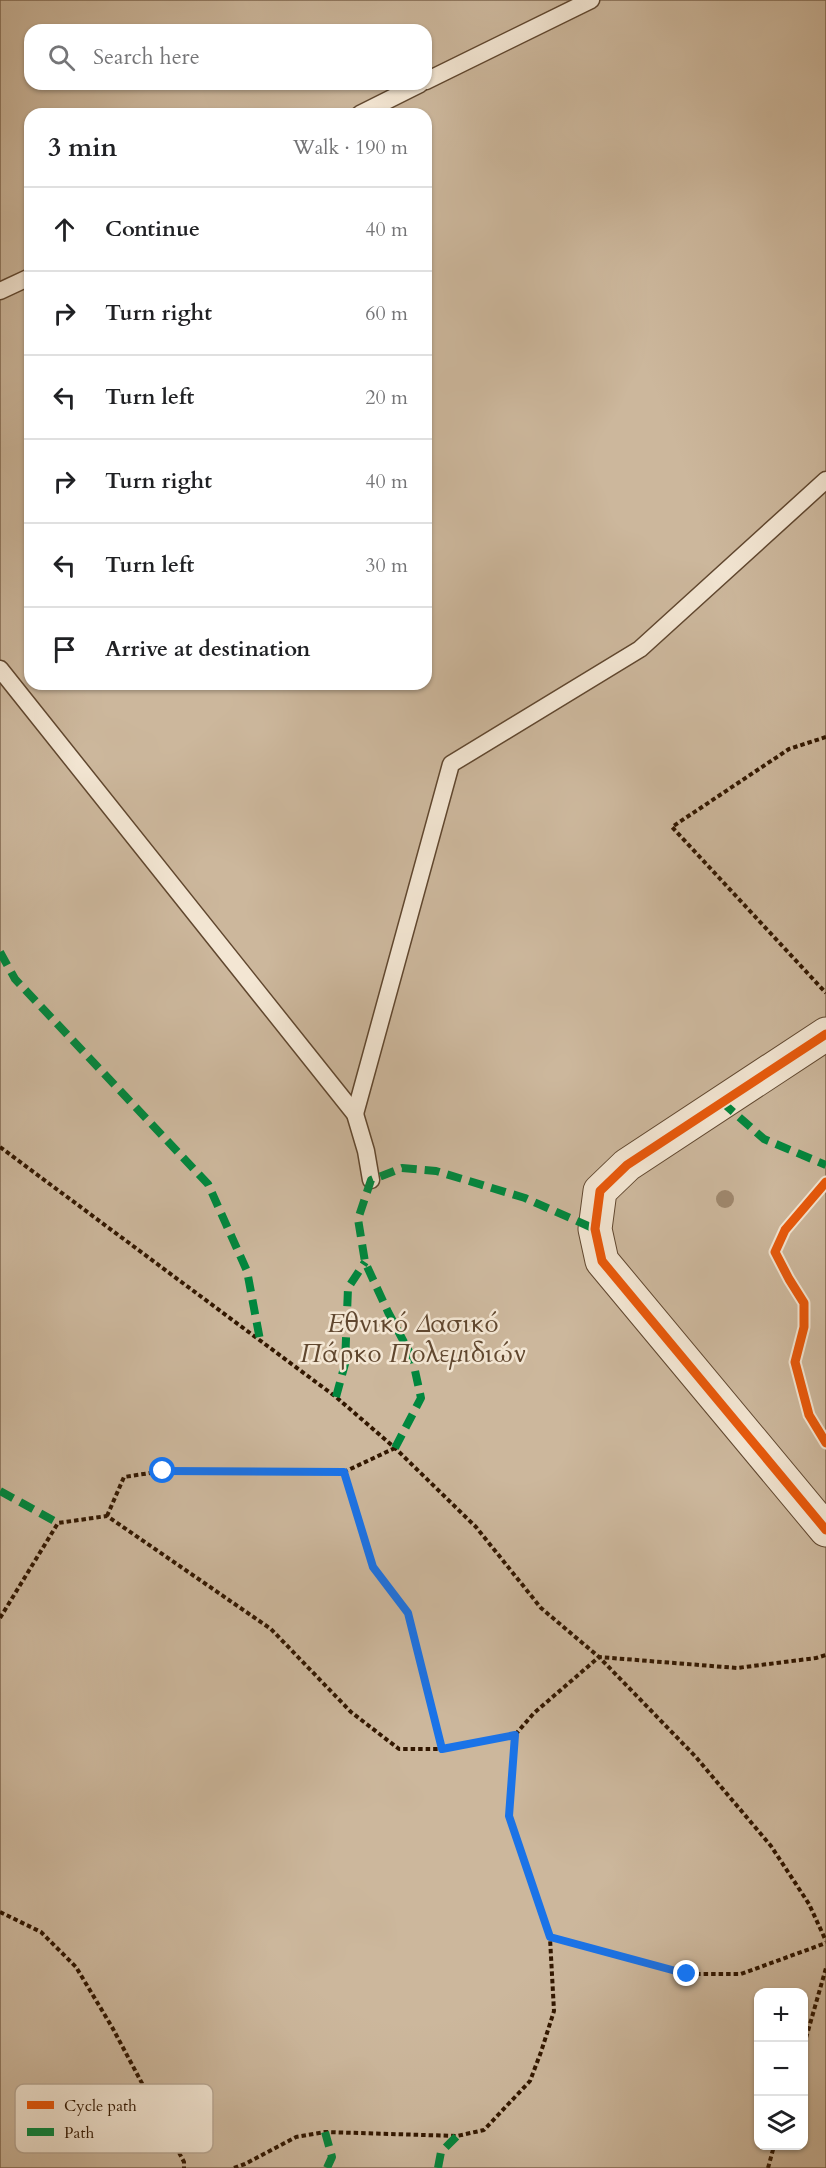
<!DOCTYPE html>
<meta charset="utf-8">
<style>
body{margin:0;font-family:Cardo,serif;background:#f2f2f2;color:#202124}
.controls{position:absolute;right:18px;bottom:18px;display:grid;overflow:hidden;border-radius:12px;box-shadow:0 2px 4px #0004}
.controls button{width:54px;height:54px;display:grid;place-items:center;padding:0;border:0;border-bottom:2px solid #e0e0e0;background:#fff;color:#202124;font:30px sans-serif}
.stop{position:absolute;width:18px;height:18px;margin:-14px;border:4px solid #1a73e8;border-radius:50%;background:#fff}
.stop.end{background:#1a73e8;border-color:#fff;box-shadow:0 2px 6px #0008}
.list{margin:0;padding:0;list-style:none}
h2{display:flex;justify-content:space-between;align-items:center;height:78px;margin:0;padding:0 24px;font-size:26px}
h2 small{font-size:20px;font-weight:400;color:#757577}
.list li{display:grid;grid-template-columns:39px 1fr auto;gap:18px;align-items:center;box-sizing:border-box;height:84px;padding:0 24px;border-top:2px solid #e0e0e0}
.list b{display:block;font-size:22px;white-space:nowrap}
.list em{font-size:20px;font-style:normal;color:#757577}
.icon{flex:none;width:33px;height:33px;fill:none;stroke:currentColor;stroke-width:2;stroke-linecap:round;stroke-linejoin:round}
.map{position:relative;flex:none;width:826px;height:2168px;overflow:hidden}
.search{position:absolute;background:#fff;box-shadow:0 2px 4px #0004;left:24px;top:24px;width:408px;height:66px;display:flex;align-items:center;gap:15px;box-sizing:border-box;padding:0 21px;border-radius:18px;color:#757577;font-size:22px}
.panel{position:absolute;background:#fff;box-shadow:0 2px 4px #0004;left:24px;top:108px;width:408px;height:582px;border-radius:18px}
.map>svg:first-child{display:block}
.green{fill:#ccb79c;stroke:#7f674e;stroke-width:1.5;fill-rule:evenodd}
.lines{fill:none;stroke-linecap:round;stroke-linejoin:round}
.service-casing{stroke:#60472f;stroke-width:19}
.minor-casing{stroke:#60472f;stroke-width:35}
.path{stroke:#321700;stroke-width:4;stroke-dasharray:4.5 3;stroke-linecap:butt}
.service{stroke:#f3e6d3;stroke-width:16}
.minor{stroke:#f3e6d3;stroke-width:33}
.quiet{stroke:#00873e;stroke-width:8;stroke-dasharray:15 8;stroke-linecap:butt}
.cycleway-casing{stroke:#f3e6d3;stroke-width:13}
.cycleway{stroke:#e8590c;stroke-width:9}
.tree{fill:#9f886e}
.route{stroke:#1a73e8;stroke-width:8}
.labels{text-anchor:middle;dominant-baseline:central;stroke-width:5;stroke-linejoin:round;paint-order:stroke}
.park-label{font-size:26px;font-style:italic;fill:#60472f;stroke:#f3e6d3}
.key{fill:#f3e6d3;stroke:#b9a894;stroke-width:1.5}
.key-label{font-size:16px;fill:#321700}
</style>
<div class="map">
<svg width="826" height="2168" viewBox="0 0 826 2168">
<rect width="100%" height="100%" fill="#ecd8bc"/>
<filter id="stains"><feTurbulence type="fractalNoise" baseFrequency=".00333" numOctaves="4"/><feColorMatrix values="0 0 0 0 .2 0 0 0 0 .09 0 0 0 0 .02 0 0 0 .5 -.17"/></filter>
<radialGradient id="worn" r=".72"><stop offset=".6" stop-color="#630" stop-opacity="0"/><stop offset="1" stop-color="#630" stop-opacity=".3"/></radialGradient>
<path class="green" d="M 0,0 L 826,0 L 826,2168 L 0,2168 ZM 30,30 L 426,30 L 426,84 L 30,84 ZM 30,114 L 426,114 L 426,684 L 30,684 ZM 758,1992 L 804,1992 L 804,2146 L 758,2146 Z"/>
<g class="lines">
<g class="service-casing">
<g id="service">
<path d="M 426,81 L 591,0"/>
<path d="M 360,114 L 420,84"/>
<path d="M 0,291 L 30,277"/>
<path d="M 0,669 L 355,1114 L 366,1151 L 371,1180"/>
<path d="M 355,1114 L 451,764 L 640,649 L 826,480"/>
</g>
</g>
<g class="minor-casing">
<path id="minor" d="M 826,1034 L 627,1165 L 600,1191 L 595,1229 L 602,1261 L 826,1530"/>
</g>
<g class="path">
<path d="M 826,737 L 789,749 L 672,827 L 826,993"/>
<path d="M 0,1147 L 336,1397 L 395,1448 L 476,1527 L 541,1608 L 599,1657 L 695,1756 L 771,1846 L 809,1904 L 826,1941"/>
<path d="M 107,1516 L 124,1477 L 163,1471 L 344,1472 L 395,1448"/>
<path d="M 0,1618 L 58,1523 L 107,1516 L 271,1629 L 351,1712 L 399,1749 L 442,1749 L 408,1613 L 373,1567 L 344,1472"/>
<path d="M 515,1735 L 509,1816 L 550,1937 L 687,1974 L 741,1974 L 826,1943"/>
<path d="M 442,1749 L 515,1735 L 534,1713 L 599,1657 L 737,1668 L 816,1658 L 826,1655"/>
<path d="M 0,1912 L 41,1932 L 76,1967 L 112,2027 L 184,2162 L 184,2168"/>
<path d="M 804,2045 L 826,1968"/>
<path d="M 234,2168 L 245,2164 L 296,2137 L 325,2132 L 457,2136 L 484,2130 L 530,2081 L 541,2052 L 554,2011 L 550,1938"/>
<path d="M 768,2168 L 774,2146"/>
</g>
<use href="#service" class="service"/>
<use href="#minor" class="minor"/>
<g class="quiet">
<path d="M 0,952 L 15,979 L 208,1184 L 247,1271 L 260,1340"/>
<path d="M 722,1102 L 764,1139 L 826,1165"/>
<path d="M 336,1397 L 345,1364 L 348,1288 L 365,1262"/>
<path d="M 395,1448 L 421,1398 L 412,1357 L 388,1312 L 365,1262 L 358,1219 L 371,1180 L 402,1168 L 436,1171 L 525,1198 L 595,1229"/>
<path d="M 0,1491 L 58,1523"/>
<path d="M 325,2132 L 332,2157 L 327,2168"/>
<path d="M 438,2168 L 441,2152 L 457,2136"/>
</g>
<g class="cycleway-casing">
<g id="cycleway">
<path d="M 826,1034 L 627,1165 L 600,1191 L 595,1229 L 602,1261 L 826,1530"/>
<path d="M 826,1182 L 785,1230 L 775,1252 L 789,1279 L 804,1303 L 804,1327 L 795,1362 L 809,1415 L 826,1443"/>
</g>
</g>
<use href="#cycleway" class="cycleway"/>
</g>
<circle class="tree" cx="725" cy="1199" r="9"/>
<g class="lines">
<path class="route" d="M 163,1471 L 344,1472 L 373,1567 L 408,1613 L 442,1749 L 515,1735 L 509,1816 L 550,1937 L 687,1974"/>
</g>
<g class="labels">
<g class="park-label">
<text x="413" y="1323">Εθνικό Δασικό<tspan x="413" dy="30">Πάρκο Πολεμιδιών</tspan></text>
</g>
</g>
<rect x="15" y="2084" width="198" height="69" rx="9" class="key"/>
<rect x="27" y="2101" width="27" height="8" fill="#e8590c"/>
<rect x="27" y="2128" width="27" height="8" fill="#00873e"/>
<g class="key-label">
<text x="64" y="2111">Cycle path</text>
<text x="64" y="2138">Path</text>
</g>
<rect width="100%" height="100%" filter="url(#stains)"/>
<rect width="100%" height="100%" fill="url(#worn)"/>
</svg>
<div class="controls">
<button>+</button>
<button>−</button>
<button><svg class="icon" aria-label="layers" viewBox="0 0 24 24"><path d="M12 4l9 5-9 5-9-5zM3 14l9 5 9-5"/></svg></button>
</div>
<div class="stop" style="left:163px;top:1471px"></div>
<div class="stop end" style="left:687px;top:1974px"></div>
<div class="search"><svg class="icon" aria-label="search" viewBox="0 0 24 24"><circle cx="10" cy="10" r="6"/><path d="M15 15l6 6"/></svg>Search here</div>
<section class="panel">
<h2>3 min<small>Walk · 190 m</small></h2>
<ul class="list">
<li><svg class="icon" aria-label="ahead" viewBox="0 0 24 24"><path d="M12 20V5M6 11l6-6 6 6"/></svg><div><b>Continue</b></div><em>40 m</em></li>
<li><svg class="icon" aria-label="right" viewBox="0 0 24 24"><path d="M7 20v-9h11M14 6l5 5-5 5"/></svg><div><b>Turn right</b></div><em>60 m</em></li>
<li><svg class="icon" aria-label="left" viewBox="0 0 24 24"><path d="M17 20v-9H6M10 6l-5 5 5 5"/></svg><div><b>Turn left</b></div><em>20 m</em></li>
<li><svg class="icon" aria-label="right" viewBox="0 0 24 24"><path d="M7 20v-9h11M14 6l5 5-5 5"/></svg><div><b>Turn right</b></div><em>40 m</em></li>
<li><svg class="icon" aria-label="left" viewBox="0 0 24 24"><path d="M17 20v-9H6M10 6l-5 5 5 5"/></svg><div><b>Turn left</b></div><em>30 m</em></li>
<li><svg class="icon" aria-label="arrive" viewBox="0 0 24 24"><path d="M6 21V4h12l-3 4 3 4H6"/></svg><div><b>Arrive at destination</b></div></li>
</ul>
</section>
</div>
